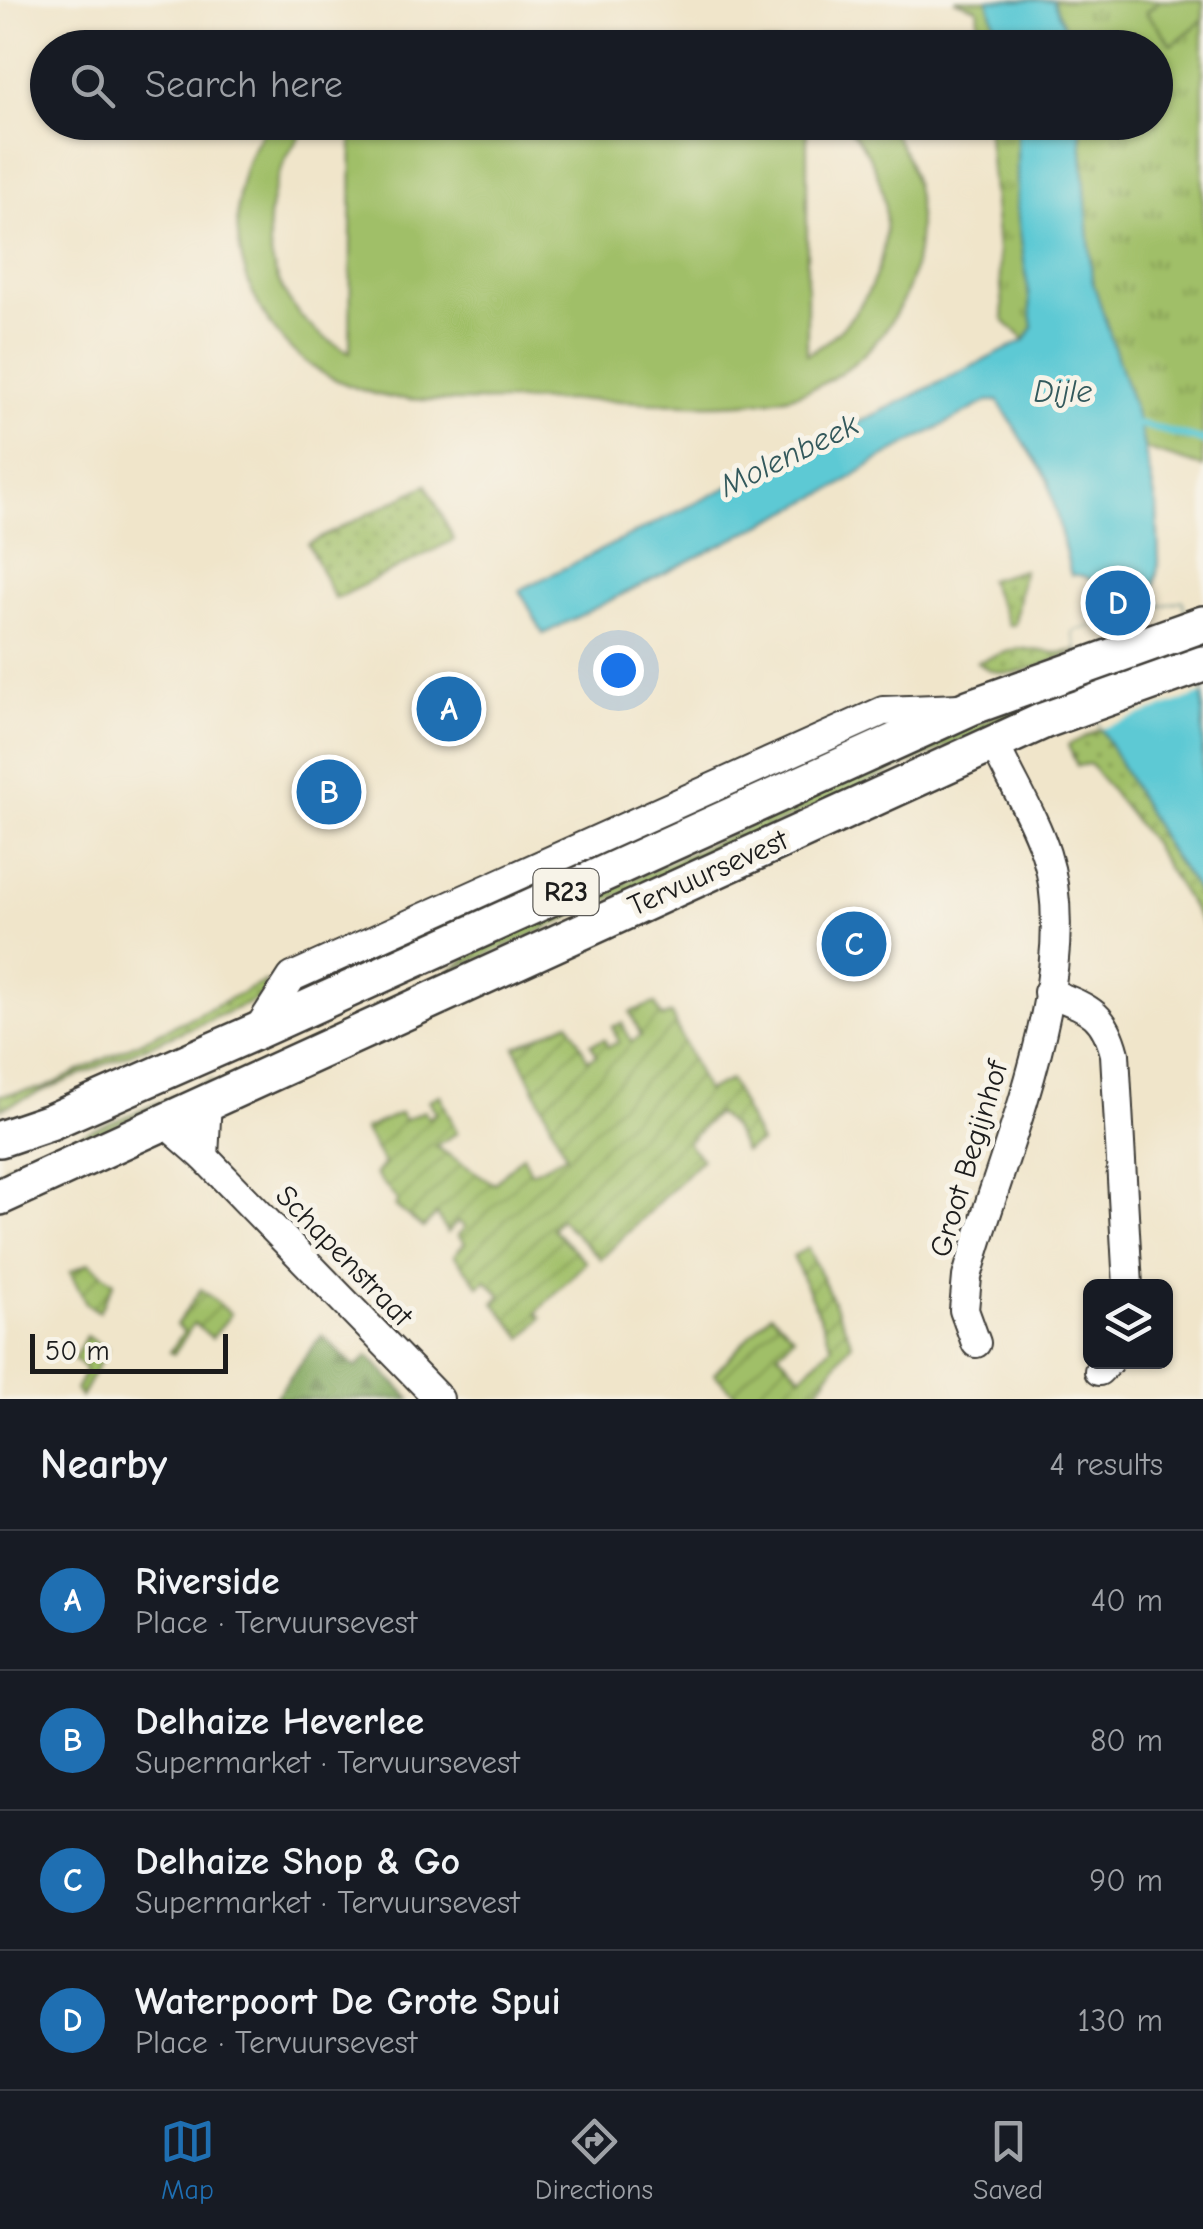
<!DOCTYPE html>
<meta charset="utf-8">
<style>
body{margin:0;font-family:"Comic Neue",sans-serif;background:#20242c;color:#f1f3f6}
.controls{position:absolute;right:30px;bottom:30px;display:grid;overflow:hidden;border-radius:15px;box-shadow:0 2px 8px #0004}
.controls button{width:90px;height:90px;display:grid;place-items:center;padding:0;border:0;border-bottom:2px solid #363941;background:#171b24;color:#f1f3f6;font:50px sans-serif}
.scale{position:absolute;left:30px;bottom:25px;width:198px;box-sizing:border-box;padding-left:10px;border:5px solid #1c1c1c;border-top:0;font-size:28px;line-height:35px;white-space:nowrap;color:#1c1c1c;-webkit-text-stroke:8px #f7f3e8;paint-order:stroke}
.you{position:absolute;left:618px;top:670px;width:35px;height:35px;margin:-25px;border:8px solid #fff;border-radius:50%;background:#1a73e8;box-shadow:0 0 0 15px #1a73e833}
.badge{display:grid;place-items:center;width:65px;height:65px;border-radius:50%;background:#1f6fb2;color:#fff;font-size:32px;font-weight:700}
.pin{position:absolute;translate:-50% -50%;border:5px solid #fff;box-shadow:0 2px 10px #0006}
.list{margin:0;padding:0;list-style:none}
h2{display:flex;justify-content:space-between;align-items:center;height:130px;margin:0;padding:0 40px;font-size:42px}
h2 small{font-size:32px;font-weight:400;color:#9ea1a6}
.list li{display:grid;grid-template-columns:65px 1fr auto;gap:30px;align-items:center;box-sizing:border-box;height:140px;padding:0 40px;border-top:2px solid #363941}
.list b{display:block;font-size:38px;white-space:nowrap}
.list p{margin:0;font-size:32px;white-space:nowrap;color:#9ea1a6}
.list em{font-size:32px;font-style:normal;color:#9ea1a6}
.icon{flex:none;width:55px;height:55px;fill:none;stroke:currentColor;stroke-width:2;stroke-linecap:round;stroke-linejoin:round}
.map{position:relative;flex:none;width:1203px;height:1399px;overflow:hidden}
.search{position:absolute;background:#171b24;box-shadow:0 2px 8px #0004;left:30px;right:30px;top:30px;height:110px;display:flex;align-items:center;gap:25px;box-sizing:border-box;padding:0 35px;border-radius:55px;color:#9ea1a6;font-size:38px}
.sheet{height:690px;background:#171b24}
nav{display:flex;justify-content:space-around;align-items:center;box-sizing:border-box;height:140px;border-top:2px solid #363941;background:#171b24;font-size:28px;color:#9ea1a6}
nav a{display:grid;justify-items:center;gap:5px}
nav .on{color:#1f6fb2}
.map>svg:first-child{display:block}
.grass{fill:url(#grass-dots);stroke:#5e6e42;stroke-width:2.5}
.forest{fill:url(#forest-firs);stroke:#4e613c;stroke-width:2.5}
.park{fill:url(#park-tufts);stroke:#5e6e42;stroke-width:2.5}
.garden{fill:url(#garden-furrows);stroke:#5e6e42;stroke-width:2.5}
.pitch{fill:#a0bf67;stroke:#5e6e42;stroke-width:2.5}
.water{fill:#5dc9d4;stroke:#3c7278;stroke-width:2.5}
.pier{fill:#f0e5ca}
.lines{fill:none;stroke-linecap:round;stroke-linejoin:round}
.stream{stroke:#5dc9d4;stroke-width:8}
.minor-casing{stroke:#3c3a36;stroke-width:32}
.major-casing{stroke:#3c3a36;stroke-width:40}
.minor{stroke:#fff;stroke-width:28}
.major{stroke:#fff;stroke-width:35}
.labels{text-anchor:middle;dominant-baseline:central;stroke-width:10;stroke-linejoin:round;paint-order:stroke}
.shield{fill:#f7f3e8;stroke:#5e5c59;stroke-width:2.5}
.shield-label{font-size:28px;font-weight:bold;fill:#1c1c1c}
.street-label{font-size:30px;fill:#1c1c1c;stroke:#f7f3e8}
.water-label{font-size:32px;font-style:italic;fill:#33595c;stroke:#f7f3e8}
</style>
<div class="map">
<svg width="1203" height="1399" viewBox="0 0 1203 1399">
<defs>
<pattern id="grass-dots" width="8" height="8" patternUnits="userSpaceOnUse" patternTransform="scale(2.5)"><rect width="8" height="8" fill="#a0bf67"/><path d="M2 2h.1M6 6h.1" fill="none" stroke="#829a54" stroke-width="1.8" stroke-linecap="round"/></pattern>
<pattern id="forest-firs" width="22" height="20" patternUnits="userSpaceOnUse" patternTransform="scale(2.5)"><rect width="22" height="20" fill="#80a65c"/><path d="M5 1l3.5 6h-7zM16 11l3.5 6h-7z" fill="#68864b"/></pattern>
<pattern id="park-tufts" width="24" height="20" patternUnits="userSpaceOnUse" patternTransform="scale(2.5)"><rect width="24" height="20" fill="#a0bf67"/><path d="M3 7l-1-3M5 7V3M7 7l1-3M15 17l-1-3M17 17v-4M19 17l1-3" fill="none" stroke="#829a54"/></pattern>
<pattern id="garden-furrows" width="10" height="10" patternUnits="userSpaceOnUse" patternTransform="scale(2.5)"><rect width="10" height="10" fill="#a0bf67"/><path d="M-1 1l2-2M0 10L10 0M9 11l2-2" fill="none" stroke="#829a54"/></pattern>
</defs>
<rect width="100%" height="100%" fill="#f7f3e8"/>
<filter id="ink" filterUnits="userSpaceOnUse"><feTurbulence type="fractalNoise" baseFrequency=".01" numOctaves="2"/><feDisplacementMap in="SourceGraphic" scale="20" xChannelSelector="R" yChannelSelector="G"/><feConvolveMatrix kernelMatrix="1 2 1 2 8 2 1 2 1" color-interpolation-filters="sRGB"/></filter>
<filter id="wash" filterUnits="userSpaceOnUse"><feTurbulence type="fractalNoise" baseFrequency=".0048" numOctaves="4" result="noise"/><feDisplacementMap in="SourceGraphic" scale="40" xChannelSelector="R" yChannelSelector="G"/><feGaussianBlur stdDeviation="2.25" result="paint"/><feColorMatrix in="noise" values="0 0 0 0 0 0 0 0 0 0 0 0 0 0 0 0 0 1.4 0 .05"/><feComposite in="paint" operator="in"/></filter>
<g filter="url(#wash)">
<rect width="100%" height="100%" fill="#f0e5ca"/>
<g class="grass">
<path d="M 427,485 L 454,540 L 335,599 L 308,544 Z"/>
<path d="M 1023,570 L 1015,624 L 1009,626 L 988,580 Z"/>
<path d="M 1018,648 L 1056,653 L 1080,650 C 1048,661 1007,688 977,662 Z"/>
<path d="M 1090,683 L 1049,700 L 447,973 L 481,948 L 604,892 L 975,725 L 1063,689 Z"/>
<path d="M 1101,729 L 1169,851 L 1203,899 L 1203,925 L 1149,839 L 1090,764 L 1077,766 L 1068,745 Z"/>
<path d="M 266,981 L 264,993 L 254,1001 L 0,1109 L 0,1095 L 44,1088 Z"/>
<path d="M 213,1080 L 8,1176 L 6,1166 Z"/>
</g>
<path class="forest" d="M 322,1335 L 356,1368 L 368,1356 L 411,1399 L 274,1399 Z"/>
<path class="park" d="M 954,0 L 1203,0 L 1203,467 L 1148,450 L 1004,321 L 987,123 L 1156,122 L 1156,48 L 980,47 L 977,8 Z"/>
<g class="garden">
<path d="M 655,1003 L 662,1018 L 671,1014 L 706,1091 L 730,1080 L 760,1143 L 744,1151 L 733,1128 L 716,1113 L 687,1143 L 702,1159 L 601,1259 L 560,1219 L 552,1228 L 586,1262 L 537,1312 L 542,1318 L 523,1338 L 494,1303 L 501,1295 L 486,1280 L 479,1286 L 454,1255 L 465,1243 L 458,1235 L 465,1227 L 458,1221 L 447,1233 L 437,1214 L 423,1228 L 395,1206 L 398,1201 L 375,1174 L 384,1164 L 364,1129 L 400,1113 L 404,1120 L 424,1111 L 428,1118 L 436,1113 L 429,1100 L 440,1095 L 457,1133 L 435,1146 L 494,1184 L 523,1155 L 531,1172 L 566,1155 L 515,1047 L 569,1022 L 588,1060 L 597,1055 L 591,1044 L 604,1039 L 608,1047 L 619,1042 L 612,1027 L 622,1023 L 631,1041 L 641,1036 L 630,1012 Z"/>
<path d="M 808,1248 L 852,1342 L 811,1399 L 740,1399 L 714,1374 L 771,1313 L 794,1336 L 778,1353 L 801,1376 L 832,1346 L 793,1256 Z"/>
<path d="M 89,1263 L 114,1282 L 99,1312 L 86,1303 L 70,1272 Z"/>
<path d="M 201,1289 L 231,1314 L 212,1338 L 194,1323 L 174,1354 L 170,1352 L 184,1331 L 176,1325 Z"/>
<path d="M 86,1336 L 107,1349 L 81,1397 L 76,1390 L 86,1370 L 74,1359 Z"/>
</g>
<g class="pitch">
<path d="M 1161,0 L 1203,0 L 1203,20 L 1172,45 L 1146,12 Z"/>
<path d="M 868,43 L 868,48 L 706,47 L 706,44 Z"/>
<path d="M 270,122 L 311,123 C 245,196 255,309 350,352 L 352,123 L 807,123 L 807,354 C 891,308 915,191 843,123 L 885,123 C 915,157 923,207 917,251 C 909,312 867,365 811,389 C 753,414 655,401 592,400 C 527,400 459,404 394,398 C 373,395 349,386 330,377 C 241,332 206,202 270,122 Z"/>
</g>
<g class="water">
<path d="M 988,0 L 1053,0 L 1073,47 L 1001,47 Z"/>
<path d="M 1017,123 L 1080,123 L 1092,279 L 1139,424 L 1157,507 L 1159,562 L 1154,587 L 1160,607 L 1182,601 L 1203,679 L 1203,899 L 1169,851 L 1101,729 L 1073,632 L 1109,622 C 1103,602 1099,571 1071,575 L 1048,480 L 998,401 L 988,401 L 876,461 L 839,486 L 543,634 L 520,590 L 1025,340 L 1033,327 L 1017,210 Z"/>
</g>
<path class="pier" d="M 1182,601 L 1203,694 L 1101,729 L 1073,632 Z"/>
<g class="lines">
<path class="stream" d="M 1139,424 L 1203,441"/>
</g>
</g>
<g filter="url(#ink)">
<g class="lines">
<g class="minor-casing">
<g id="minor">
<path d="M 1048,992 C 1087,1008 1104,1011 1115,1054 L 1128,1286"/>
<path d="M 257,1031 L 292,977 L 883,711 L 960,708"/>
<path d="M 163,1121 L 204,1157 L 439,1399"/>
<path d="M 204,1157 L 207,1100"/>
<path d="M 976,1343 L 964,1310 L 967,1277 C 999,1159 1085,974 1046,854 C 1034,816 1010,779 994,743"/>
<path d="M 1099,1371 L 1108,1362"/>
</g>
</g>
<g class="major-casing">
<g id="major">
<path d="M 0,1139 L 50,1122 L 257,1031 L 971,707 L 1203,624"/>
<path d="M 0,1197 L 1043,721 L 1203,664"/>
</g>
</g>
<use href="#minor" class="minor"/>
<use href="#major" class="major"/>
</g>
</g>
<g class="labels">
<rect class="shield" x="533.5" y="869" width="65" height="46" rx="8"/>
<g class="shield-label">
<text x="566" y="892">R23</text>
</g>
<g class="street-label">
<text transform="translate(708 873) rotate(-24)">Tervuursevest</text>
<text transform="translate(969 1159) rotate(-73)">Groot Begijnhof</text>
<text transform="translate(344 1256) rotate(46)">Schapenstraat</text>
</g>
<g class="water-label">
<text x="1063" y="391">Dijle</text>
<text transform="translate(789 455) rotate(-26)">Molenbeek</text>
</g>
</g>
</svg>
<div class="controls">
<button><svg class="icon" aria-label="layers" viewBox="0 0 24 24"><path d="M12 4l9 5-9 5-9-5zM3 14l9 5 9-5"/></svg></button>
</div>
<div class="scale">50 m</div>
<div class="you"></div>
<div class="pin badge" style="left:449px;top:709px">A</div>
<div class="pin badge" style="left:329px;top:792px">B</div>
<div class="pin badge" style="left:854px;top:944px">C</div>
<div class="pin badge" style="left:1118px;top:603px">D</div>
<div class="search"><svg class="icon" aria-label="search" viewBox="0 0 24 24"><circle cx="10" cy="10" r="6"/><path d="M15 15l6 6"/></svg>Search here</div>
</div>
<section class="sheet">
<h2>Nearby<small>4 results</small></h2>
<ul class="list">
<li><span class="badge">A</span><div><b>Riverside</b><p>Place · Tervuursevest</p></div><em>40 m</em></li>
<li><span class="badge">B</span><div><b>Delhaize Heverlee</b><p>Supermarket · Tervuursevest</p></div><em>80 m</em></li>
<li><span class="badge">C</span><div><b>Delhaize Shop &amp; Go</b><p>Supermarket · Tervuursevest</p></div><em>90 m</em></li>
<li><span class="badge">D</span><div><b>Waterpoort De Grote Spui</b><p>Place · Tervuursevest</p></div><em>130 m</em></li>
</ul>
</section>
<nav>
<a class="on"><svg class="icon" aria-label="map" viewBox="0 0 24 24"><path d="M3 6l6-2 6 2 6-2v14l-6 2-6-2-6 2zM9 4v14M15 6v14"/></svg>Map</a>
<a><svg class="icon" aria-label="directions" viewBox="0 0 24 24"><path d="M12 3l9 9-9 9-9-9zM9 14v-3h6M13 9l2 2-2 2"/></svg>Directions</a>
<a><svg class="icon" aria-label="saved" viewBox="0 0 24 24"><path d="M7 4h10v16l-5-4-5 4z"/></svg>Saved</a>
</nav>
